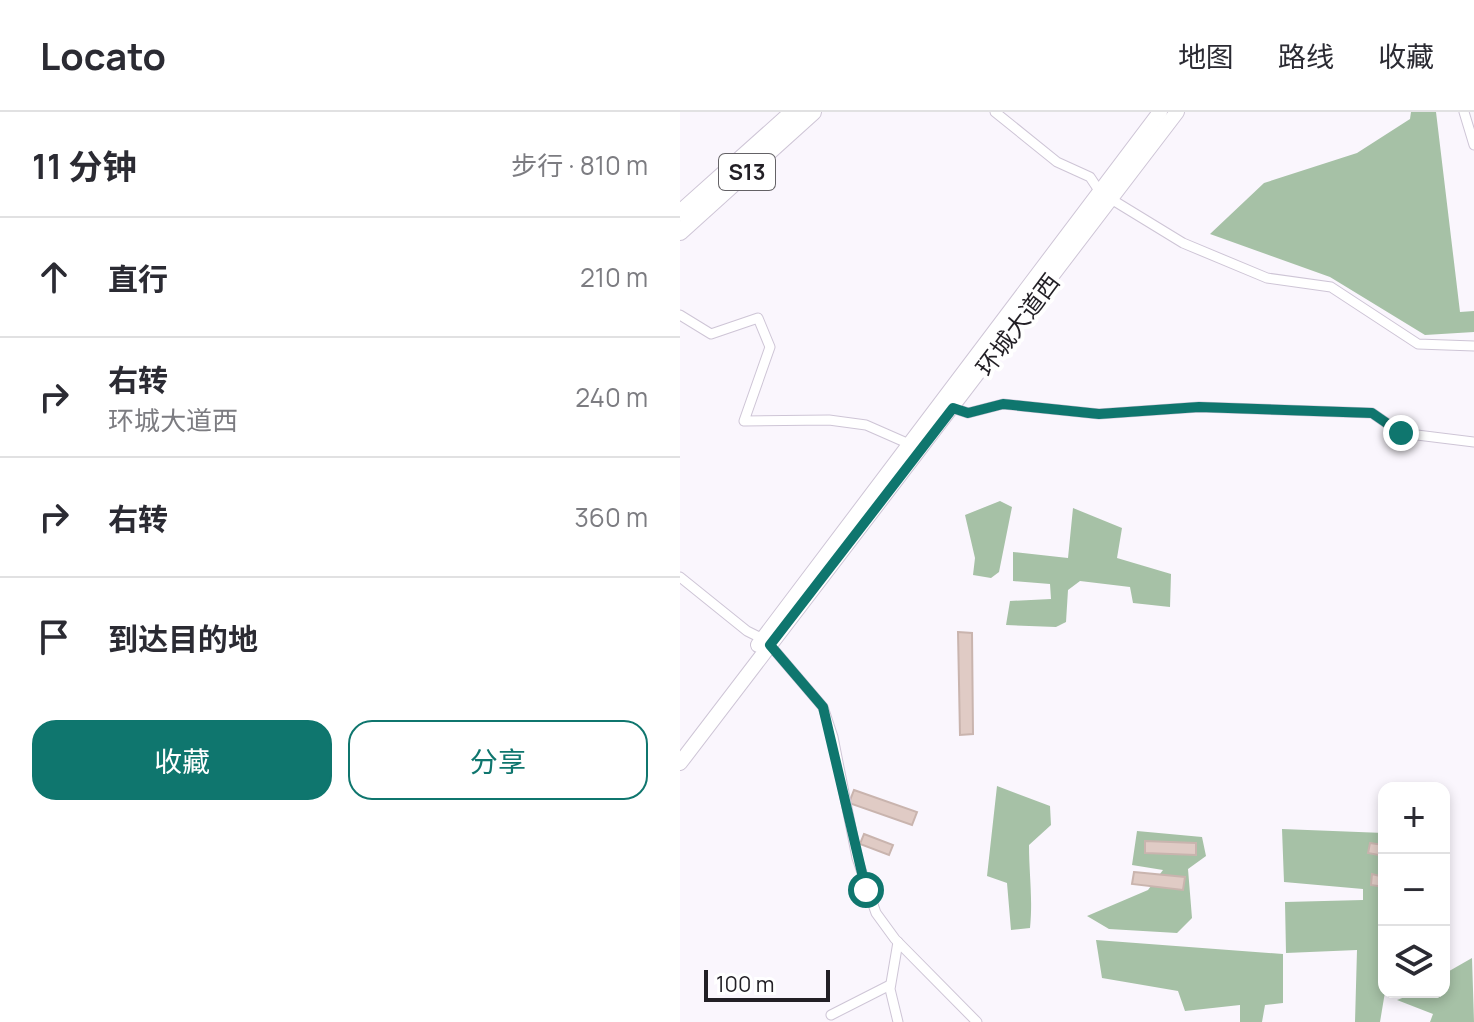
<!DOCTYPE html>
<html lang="zh">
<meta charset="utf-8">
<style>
body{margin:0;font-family:Manrope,"Noto Sans SC",sans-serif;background:#f7f7f7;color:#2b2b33}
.controls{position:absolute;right:24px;bottom:24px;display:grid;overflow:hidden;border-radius:16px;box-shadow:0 4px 12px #0003}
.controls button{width:72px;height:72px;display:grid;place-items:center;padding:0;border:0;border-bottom:2px solid #e1e1e2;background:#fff;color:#2b2b33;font:40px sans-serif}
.scale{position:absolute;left:24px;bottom:20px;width:126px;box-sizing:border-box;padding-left:8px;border:4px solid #221f25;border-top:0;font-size:22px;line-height:28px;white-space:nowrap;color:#221f25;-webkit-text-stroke:6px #fff;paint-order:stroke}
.stop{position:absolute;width:24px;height:24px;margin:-18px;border:6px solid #0f766e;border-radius:50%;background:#fff}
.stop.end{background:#0f766e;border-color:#fff;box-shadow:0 2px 8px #0008}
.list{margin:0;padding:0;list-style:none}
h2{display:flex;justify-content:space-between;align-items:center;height:104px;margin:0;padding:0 32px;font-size:34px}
h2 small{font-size:26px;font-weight:400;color:#7c7c81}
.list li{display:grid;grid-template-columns:52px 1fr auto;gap:24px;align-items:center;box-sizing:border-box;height:120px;padding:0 32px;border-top:2px solid #e1e1e2}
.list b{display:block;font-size:30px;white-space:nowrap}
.list p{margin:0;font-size:26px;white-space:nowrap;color:#7c7c81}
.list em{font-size:26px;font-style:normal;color:#7c7c81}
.actions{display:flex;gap:16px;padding:24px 32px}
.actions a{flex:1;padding:18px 0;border:2px solid #0f766e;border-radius:24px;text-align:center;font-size:28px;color:#0f766e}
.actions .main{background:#0f766e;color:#fff}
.icon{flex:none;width:44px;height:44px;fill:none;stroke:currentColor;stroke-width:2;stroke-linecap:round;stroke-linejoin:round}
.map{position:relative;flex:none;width:794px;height:910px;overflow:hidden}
header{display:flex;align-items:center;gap:48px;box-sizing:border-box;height:112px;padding:0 40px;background:#fff;border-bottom:2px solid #e1e1e2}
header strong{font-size:38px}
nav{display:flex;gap:44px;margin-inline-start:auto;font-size:28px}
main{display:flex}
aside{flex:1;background:#fff}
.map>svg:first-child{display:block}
.forest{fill:#a6c1a6}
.building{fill:#e0cbc5;stroke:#c9b4ae;stroke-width:2}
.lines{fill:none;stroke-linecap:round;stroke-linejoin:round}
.minor-casing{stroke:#cec5d6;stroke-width:11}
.primary-casing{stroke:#cec5d6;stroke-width:16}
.motorway-casing{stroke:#cec5d6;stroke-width:18}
.minor{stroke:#fff;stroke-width:9}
.primary{stroke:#fff;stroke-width:14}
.motorway{stroke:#fff;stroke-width:16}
.route{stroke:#0f766e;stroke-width:10}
.labels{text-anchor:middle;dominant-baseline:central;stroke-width:8;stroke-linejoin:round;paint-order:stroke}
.shield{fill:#fff;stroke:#646266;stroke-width:2}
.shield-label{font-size:22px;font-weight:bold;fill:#221f25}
.street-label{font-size:24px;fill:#221f25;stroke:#fff}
</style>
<header>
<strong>Locato</strong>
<nav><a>地图</a><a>路线</a><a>收藏</a></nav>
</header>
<main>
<aside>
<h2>11 分钟<small>步行 · 810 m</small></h2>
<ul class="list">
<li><svg class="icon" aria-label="ahead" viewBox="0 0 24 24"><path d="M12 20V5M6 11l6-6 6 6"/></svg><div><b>直行</b></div><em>210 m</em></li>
<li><svg class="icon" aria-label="right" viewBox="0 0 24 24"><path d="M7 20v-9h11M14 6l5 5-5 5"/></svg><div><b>右转</b><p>环城大道西</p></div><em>240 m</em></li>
<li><svg class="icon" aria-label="right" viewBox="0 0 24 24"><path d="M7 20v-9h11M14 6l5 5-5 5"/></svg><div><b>右转</b></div><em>360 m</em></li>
<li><svg class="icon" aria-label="arrive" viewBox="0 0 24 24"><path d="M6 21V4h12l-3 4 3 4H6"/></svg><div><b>到达目的地</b></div></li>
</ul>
<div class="actions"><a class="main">收藏</a><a>分享</a></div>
</aside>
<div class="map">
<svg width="794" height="910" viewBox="0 0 794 910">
<rect width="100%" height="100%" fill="#faf6fd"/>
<g class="forest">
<path d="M 731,0 L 756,0 L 780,200 L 794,199 L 794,220 L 745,223 L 650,165 L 530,122 L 584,71 L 677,41 L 730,7 Z"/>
<path d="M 320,389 L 332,395 L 319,460 L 311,466 L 293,463 L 295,446 L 285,403 Z"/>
<path d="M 393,396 L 442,416 L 437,446 L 491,462 L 490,495 L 453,491 L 450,475 L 400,469 L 388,478 L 386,510 L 376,515 L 326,513 L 330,489 L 371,487 L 370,472 L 333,469 L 333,440 L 388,446 Z"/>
<path d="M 317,674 L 370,694 L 371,713 L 349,733 C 349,762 353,786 350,816 L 331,818 L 327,771 L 307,764 Z"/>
<path d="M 602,717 L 704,721 L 705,880 L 700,910 L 675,910 L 677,838 L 606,841 L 605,790 L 683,788 L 683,777 L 604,770 Z"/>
<path d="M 457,719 L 522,725 L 526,744 L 508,757 L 512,806 L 497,821 L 429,817 L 407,804 L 468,778 L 483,758 L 452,753 Z"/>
<path d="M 416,828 L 603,842 L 603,891 L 585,893 L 582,910 L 560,910 L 560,893 L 505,899 L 498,879 L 422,866 Z"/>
<path d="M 792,846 L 794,910 L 750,910 L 753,902 L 717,888 L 738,880 L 764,880 L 764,862 Z"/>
</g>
<g class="building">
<path d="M 278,520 L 292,521 L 293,622 L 280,623 Z"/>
<path d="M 174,678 L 237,700 L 232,713 L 169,691 Z"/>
<path d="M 184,722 L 213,733 L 209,743 L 180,732 Z"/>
<path d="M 465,729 L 516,731 L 516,743 L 465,741 Z"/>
<path d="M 690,731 L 704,733 L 704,744 L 688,741 Z"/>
<path d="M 454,760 L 505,765 L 503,778 L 452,772 Z"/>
<path d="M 692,762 L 704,765 L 704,775 L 691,773 Z"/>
</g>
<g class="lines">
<g class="minor-casing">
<g id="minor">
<path d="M 315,0 L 377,50 L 410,65 L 420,80"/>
<path d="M 784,0 L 794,33"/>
<path d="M 431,87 L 503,131 L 587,166 L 651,175 L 738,232 L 794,234"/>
<path d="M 0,203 L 31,222 L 78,206 L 90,235 L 64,309 L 149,308 L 186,313 L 227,331"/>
<path d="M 273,296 L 288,301 L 323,292 L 419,302 L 519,295 L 692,301 L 721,321 L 794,330"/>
<path d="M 0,465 L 67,519 L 83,527"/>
<path d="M 90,533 L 143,595 L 153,625 L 177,746 L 196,801 L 215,827 L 297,910"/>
<path d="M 151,903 L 210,873"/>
<path d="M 218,910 L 210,877 L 218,830"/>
</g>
</g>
<g class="primary-casing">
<g id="primary">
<path d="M 78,533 L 480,0"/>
<path d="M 0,651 L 497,0"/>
</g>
</g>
<g class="motorway-casing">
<g id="motorway">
<path d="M 0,101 L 113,0"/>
<path d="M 0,120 L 133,0"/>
</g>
</g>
<use href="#minor" class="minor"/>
<use href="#primary" class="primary"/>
<use href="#motorway" class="motorway"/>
</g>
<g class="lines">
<path class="route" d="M 186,778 L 143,595 L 90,533 L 273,296 L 288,301 L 323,292 L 419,302 L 519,295 L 692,301 L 721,321"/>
</g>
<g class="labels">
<rect class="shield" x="39" y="42" width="56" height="36" rx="6"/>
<g class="shield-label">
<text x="67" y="60">S13</text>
</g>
<g class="street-label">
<text transform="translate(337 212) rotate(-53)">环城大道西</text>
</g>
</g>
</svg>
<div class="controls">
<button>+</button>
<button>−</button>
<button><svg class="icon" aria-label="layers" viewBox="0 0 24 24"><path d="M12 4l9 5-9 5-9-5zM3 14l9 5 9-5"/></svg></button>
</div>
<div class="scale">100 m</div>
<div class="stop" style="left:186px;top:778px"></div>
<div class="stop end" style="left:721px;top:321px"></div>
</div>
</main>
